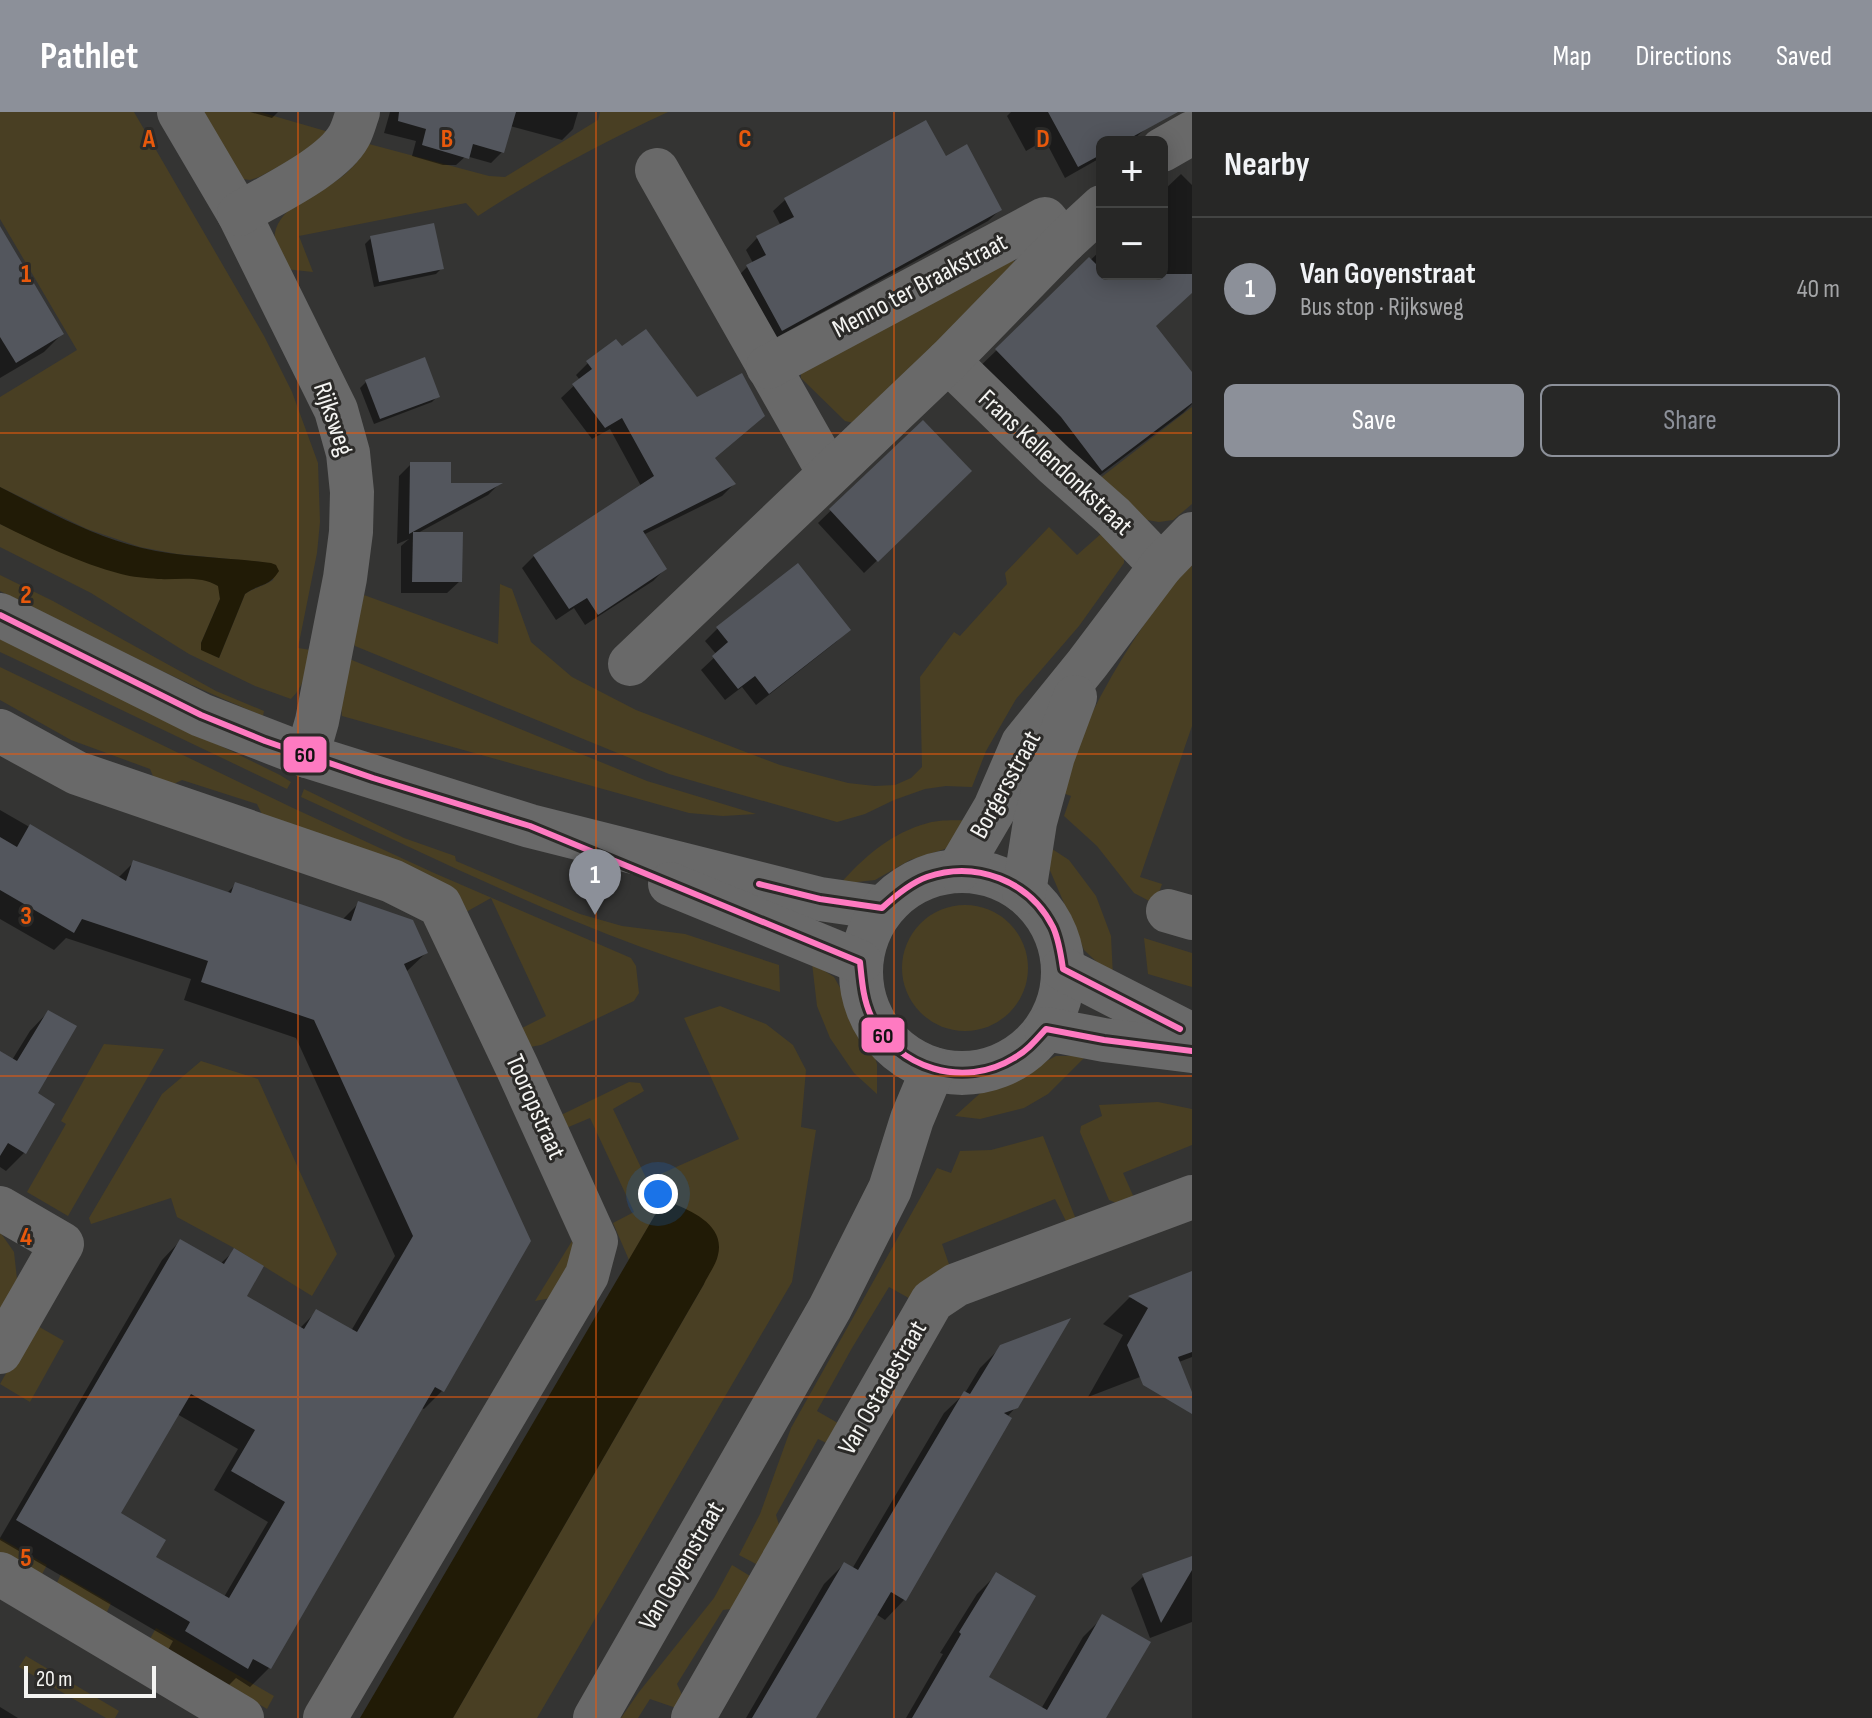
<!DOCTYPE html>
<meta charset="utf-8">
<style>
body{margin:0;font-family:"Sofia Sans Condensed",sans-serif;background:#333332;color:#f1f3f6}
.controls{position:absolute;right:24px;top:24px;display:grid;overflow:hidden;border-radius:12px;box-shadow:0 4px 20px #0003}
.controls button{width:72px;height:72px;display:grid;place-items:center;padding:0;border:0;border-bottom:2px solid #434443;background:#272726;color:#f1f3f6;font:40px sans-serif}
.scale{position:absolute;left:24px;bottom:20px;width:132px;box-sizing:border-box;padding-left:8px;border:4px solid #f4f4f2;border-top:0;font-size:22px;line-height:28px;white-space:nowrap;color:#f4f4f2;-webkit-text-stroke:6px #2b2a28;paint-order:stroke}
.you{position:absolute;left:658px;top:1082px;width:28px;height:28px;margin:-20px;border:6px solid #fff;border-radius:50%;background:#1a73e8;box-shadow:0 0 0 12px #1a73e833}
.badge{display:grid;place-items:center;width:52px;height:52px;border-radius:50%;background:#8c9099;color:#fff;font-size:26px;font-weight:700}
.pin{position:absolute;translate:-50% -66px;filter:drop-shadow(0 2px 4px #0008)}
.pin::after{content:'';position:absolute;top:42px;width:28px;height:24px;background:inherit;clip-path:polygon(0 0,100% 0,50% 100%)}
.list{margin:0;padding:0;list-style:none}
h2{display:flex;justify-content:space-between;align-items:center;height:104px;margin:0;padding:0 32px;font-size:34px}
h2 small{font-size:26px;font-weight:400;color:#a4a5a7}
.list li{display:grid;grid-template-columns:52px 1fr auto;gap:24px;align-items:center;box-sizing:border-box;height:144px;padding:0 32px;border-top:2px solid #434443}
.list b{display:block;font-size:30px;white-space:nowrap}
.list p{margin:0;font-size:26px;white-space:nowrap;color:#a4a5a7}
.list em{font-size:26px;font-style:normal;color:#a4a5a7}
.actions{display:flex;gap:16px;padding:24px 32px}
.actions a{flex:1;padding:18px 0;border:2px solid #8c9099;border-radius:12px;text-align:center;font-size:28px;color:#8c9099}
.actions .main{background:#8c9099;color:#fff}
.map{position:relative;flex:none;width:1192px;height:1606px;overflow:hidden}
header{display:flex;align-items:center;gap:48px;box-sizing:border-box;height:112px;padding:0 40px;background:#8c9099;color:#fff}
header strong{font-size:38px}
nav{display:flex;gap:44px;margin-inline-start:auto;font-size:28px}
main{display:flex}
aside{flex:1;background:#272726}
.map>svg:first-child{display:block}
.green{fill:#493f23}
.water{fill:#211b06}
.shadow{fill:#0007;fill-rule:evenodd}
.building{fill:#53565d;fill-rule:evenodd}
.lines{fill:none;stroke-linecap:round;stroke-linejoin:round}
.minor{stroke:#696969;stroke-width:44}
.bus-1-casing{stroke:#2b2a28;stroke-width:12}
.bus-1{stroke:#fe7ac1;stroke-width:6}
.grid{fill:none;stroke:#e8590c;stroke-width:2;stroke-opacity:0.55}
.labels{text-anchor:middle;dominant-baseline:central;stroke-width:6;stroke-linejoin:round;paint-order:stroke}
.street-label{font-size:26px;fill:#f4f4f2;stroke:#2b2a28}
.grid-label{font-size:26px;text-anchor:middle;font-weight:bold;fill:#e8590c;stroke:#2b2a28;stroke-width:6;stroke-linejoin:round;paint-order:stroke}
.line-badge{stroke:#2b2a28;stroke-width:3}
.pale-badge-label{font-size:22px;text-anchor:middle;font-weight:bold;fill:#111}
</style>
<header>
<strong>Pathlet</strong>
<nav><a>Map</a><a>Directions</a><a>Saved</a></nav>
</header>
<main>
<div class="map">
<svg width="1192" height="1606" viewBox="0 0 1192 1606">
<rect width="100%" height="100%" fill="#343433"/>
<g class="green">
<path d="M 0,0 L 134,0 L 264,224 L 292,280 L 318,351 L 320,410 L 317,441 L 298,536 L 311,538 C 307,557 305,573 291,587 L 255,574 L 189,542 L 91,481 L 0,435 L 0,412 L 63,441 L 204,467 L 219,474 L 220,487 L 201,531 L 202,538 L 219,546 L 245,482 C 254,476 264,474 273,468 L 276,453 L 262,450 L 177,442 L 140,435 L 87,417 L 0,375 L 0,285 L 77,238 L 0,107 Z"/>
<path d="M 191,0 L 260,0 L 329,20 L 310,38 L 259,65 L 250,68 L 243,67 Z"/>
<path d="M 600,0 L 668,0 C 603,30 538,65 478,104 L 466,91 L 299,124 L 313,160 L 285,157 C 282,150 276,141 275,134 C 269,97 313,85 336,69 C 351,59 360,47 369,32 L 489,64 L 505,65 L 598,8 Z"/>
<path d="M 1010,145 L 1015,150 L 1014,157 L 854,311 L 845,309 L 801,266 L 801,260 Z"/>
<path d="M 1192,295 L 1192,392 L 1173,408 L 1159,410 L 1147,408 L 1099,367 Z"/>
<path d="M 1049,415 L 1077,443 L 1102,421 L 1124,444 L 1124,451 L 1079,514 L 1016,587 L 986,639 L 972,675 L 946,674 L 925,677 L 894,688 L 865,702 L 837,710 L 669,662 L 355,534 L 353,528 L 364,483 L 498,532 L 500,472 L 512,477 L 531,530 L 572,565 L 636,598 L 780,653 L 848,671 L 875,674 L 895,673 L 911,666 L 922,655 L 920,565 L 954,520 L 960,524 L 1007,472 L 1005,461 Z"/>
<path d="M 1192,450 L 1192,614 L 1140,765 L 1162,772 L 1155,792 L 1134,781 L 1097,734 L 1064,704 L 1071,684 L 1060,680 C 1070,656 1079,630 1090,605 C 1117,550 1152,497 1192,450 Z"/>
<path d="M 0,463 L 53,489 L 216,579 L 264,599 L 263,604 C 173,567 87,522 0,479 Z"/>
<path d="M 0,525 L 280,663 L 291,670 L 287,677 L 17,548 L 0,540 Z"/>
<path d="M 347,546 L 647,669 L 756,702 L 723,704 L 689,701 L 342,604 L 340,584 Z"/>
<path d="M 0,555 L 293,696 L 434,761 L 631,846 L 636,854 L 639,881 L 634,889 L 541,933 L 530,935 L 516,919 L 546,904 L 491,786 L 459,804 L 267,713 L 257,692 L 182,668 L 163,677 L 158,676 L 150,657 L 71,628 L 0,588 Z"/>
<path d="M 304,677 L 404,726 L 455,744 L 456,749 L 580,802 L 622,814 L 685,822 L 779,853 L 780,880 C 734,866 687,852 641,835 C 525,792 414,736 301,685 Z"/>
<path d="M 973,708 L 945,737 L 910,748 L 875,768 L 840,772 C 865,744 891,721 928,711 C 942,707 959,709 973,708 Z"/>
<path d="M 1046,733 L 1069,748 L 1096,784 L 1111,824 L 1113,865 L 1084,838 L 1049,756 Z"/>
<circle cx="965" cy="856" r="63"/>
<path d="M 1144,826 L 1192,841 L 1192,875 L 1148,862 Z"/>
<path d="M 812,851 L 834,865 L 868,925 L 877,952 L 877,982 L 854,961 L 830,926 L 817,894 Z"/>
<path d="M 720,894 L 766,912 L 793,933 L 806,958 L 801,1015 L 816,1018 L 792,1170 L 537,1606 L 453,1606 L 704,1172 L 655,1103 L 629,1148 L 613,1111 L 634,1100 L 590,1006 L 559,1019 L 561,1003 L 629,970 L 640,971 L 644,979 L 613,997 L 647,1068 L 739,1027 L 684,906 Z"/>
<path d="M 104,932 L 164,937 L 68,1104 L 27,1080 L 66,1012 L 61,1009 Z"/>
<path d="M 1056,944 L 1086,944 L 1048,982 L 1024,996 L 980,1007 L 955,1004 L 986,976 L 1024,961 Z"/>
<path d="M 201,949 L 258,967 L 337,1142 L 312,1184 L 234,1136 L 177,1105 L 171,1086 L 91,1112 L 89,1106 L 162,982 Z"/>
<path d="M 1158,990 L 1192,997 L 1192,1033 L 1123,1061 L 1135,1088 L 1124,1094 L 1109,1088 L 1080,1020 L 1081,1014 L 1102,1004 L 1099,993 Z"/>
<path d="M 1043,1024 L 1077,1110 L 1068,1113 L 1055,1087 L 942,1132 L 952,1161 L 914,1189 L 889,1175 L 852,1236 L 817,1299 L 843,1314 L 831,1333 L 818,1327 L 776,1403 L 785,1432 L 769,1459 L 739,1443 L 760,1402 L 791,1316 L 937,1056 L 951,1061 L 960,1039 L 991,1038 Z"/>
<path d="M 0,1120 L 14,1140 L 17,1167 L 0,1198 Z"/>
<path d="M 572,1129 L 575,1140 L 556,1185 L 535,1189 Z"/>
<path d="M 34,1212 L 64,1229 L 30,1290 L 0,1272 Z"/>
<path d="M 0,1426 L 47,1453 L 41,1464 L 0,1441 Z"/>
<path d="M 732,1453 L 760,1470 L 745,1495 L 723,1498 L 677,1572 L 684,1587 L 679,1597 L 650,1587 L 638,1606 L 621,1606 L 639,1580 L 714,1486 Z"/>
<path d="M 61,1462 L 111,1491 L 106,1502 L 56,1473 Z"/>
<path d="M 156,1516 L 274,1584 L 267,1597 L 150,1527 Z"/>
<path d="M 26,1544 L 119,1599 L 115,1606 L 106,1606 L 19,1555 Z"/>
</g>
<g class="water">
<path d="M 0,375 C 45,398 92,424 142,436 C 184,446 228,445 271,451 L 276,453 L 279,459 C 268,476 260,471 245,482 L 219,546 L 201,538 L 201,531 L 220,487 L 218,474 C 200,463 178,468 158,467 C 146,466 132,465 121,462 C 79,451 38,431 0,412 Z"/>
<path d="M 672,1091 C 694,1100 725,1114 718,1143 C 716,1153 708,1163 704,1172 L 453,1606 L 360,1606 L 655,1103 Z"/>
</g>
<g class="shadow">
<path d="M 250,0 L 278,0 L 272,6 Z"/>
<path d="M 390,0 L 578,0 L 573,17 L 562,28 L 510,14 L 502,40 L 491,51 L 466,44 L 456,53 L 443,53 L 412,44 L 416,29 L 384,21 Z"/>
<path d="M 1011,0 L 1140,0 L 1148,15 L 1130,30 L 1102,30 L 1102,45 L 1065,66 L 1045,28 L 1026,39 L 1007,4 Z"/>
<path d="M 926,11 L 945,47 L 1000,98 L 988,109 L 770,229 L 736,166 L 747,155 L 753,151 L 746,138 L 757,126 L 781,114 L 773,99 L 785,88 Z"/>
<path d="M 1181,62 L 1192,73 L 1192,179 L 1154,215 L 1192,263 L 1192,292 L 1183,301 L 1079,379 L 975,259 L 1102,137 L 1102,162 L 1162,162 L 1162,80 Z"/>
<path d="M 0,118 L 62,222 L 44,240 L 0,266 Z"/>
<path d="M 371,126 L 441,157 L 436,162 L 374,175 L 365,132 Z"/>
<path d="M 424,248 L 438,284 L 432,290 L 374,312 L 360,276 L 366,270 Z"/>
<path d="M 588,251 L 714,347 L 734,372 L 722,384 L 643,423 L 665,457 L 653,469 L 585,513 L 574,496 L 556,508 L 522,456 L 534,444 L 641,374 L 610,317 L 592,327 L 561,286 L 580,268 L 576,263 Z"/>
<path d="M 923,310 L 970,359 L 864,461 L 818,411 Z"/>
<path d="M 411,352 L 449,373 L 498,373 L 488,383 L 416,422 L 460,469 L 447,481 L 401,481 L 401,434 L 409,427 L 397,432 L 399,364 Z"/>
<path d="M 718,516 L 848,518 L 836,530 L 756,593 L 742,575 L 725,588 L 701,558 L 717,543 L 705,529 Z"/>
<path d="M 0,698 L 118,766 L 134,750 L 227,781 L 235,773 L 342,808 L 359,791 L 426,841 L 406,860 L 442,1279 L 424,1297 L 421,1296 L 269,1556 L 250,1575 L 236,1566 L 228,1574 L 168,1538 L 173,1529 L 0,1428 L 0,1426 L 162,1148 L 180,1129 L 220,1152 L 234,1139 L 244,1185 L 299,1217 L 317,1199 L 351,1219 L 395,1144 L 296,926 L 184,888 L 191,867 L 66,826 L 54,838 L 0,807 ZM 177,1302 L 238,1337 L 214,1378 L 268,1410 L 224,1485 L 153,1445 L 118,1402 Z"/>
<path d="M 48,900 L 25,1040 L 6,1059 L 0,1055 L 0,942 L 12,948 L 30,919 Z"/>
<path d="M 1192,1162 L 1192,1245 L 1088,1285 L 1123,1223 L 1103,1212 L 1129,1186 Z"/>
<path d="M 1001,1235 L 1016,1295 L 1007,1305 L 904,1488 L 885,1508 L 876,1502 L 815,1606 L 746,1606 L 824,1472 L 844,1452 L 852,1457 L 944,1301 L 965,1281 L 980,1256 Z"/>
<path d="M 1192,1445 L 1192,1510 L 1150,1526 L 1131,1476 L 1144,1464 Z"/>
<path d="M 997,1462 L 986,1566 L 1041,1597 L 1083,1525 L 1103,1505 L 1104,1606 L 906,1606 L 943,1542 L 940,1541 L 977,1482 Z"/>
<path d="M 0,1595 L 18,1606 L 0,1606 Z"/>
</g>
<g class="building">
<path d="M 399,0 L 516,0 L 504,41 L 473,32 L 469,47 L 422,33 L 426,17 L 398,9 Z"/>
<path d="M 1048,0 L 1178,0 L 1123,30 L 1102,30 L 1102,42 L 1078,55 Z"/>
<path d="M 926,8 L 946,44 L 967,32 L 1002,98 L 782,219 L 746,153 L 766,143 L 756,124 L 794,105 L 784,86 Z"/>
<path d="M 434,111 L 444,157 L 379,170 L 370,124 Z"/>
<path d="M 0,114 L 64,222 L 16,251 L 0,225 Z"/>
<path d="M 1089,145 L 1102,158 L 1102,162 L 1192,162 L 1192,181 L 1156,214 L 1192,260 L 1192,291 L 1102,359 L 1061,305 L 995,237 Z"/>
<path d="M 646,217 L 697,285 L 742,261 L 765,304 L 715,346 L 736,372 L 643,419 L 667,457 L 598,503 L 587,486 L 569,497 L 533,443 L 654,364 L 622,306 L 605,316 L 572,272 L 592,257 L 586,249 L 616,227 L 622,234 Z"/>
<path d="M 425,245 L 440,285 L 380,307 L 365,268 Z"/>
<path d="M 923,308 L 972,359 L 878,450 L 829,397 Z"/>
<path d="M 410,350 L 451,350 L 451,371 L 503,371 L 409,422 Z"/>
<path d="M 413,420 L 463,420 L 462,470 L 412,470 Z"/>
<path d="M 798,451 L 851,518 L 769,582 L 755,564 L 738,577 L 712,544 L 728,530 L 716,515 Z"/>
<path d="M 30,712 L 126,769 L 133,748 L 231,781 L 235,770 L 351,809 L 358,789 L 413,808 L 428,841 L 404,852 L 531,1129 L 444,1280 L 435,1275 L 271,1557 L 253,1547 L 248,1557 L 185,1519 L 190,1510 L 16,1408 L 180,1127 L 224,1152 L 234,1136 L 264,1154 L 247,1184 L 304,1217 L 316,1197 L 357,1220 L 413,1124 L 314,908 L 201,870 L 208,849 L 82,807 L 74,821 L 0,778 L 0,725 L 17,735 ZM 191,1282 L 255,1318 L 231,1359 L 285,1390 L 229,1486 L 156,1445 L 166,1428 L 121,1401 Z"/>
<path d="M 48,898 L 77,914 L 38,981 L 55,992 L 26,1042 L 8,1031 L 0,1044 L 0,939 L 17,949 Z"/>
<path d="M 1192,1159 L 1192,1240 L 1178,1245 L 1192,1280 L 1192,1302 L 1143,1273 L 1127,1233 L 1148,1196 L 1128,1184 Z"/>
<path d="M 1071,1206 L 1018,1296 L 1004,1301 L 1012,1306 L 906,1489 L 891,1480 L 816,1606 L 752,1606 L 844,1450 L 858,1458 L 964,1279 L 970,1282 L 1000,1233 Z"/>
<path d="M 1192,1444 L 1192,1458 L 1161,1511 L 1142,1462 Z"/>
<path d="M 996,1460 L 1036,1484 L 989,1565 L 1047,1598 L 1102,1502 L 1151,1530 L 1106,1606 L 912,1606 L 961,1522 L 959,1520 Z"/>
</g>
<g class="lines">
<g class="minor">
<path d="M 179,0 L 239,102 L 336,298 L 348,341 L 352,380 L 351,420 L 345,466 L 317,609 L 307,644"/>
<path d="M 1162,38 L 1192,21"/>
<path d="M 657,58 L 829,361"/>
<path d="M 239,102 C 270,83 332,55 349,24 C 353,17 355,8 358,0"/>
<path d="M 948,249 L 1054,352 L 1113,404 L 1161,454"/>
<path d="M 768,255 L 1045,107 L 1064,130"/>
<path d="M 0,503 L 201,603 L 307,644 L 530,714 L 820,787 L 882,796"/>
<path d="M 630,552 L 948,249 L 1064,130 L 1102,95"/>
<path d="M 0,619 L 77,661 L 392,769 L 440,793 L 517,955 L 596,1129 L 587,1163 L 325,1606"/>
<circle cx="962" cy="860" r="101"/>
<path d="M 958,759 L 995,696 L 1023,631 L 1087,552 L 1161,454 L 1192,422"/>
<path d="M 670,772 L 860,850"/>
<path d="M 1024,780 L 1035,710 L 1053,644 L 1075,585"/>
<path d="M 1168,799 L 1192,806"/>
<path d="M 1063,857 L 1192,923"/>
<path d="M 1046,917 L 1104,928 L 1192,939"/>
<path d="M 0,1096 L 62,1132 L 0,1240"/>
<path d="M 0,1462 L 242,1606"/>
<path d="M 595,1606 L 830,1196 L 890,1077 L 912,1007 L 933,957"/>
<path d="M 693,1606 L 932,1189 L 956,1173 L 1192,1085"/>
</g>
<g class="bus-1-casing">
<g id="bus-1">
<path d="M 0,503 L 201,603 L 265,629 L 373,666 L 530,714 L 860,850 C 862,869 863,887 871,904 C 897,957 964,977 1014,946 C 1027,939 1036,928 1046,917 L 1104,928 L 1192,939"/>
<path d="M 759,772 L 820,787 L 882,796 C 895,784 910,771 927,765 C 976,748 1030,769 1053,815 C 1059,828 1061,843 1063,857 L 1180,917"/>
</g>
</g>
<use href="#bus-1" class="bus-1"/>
</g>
<path class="grid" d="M 298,0 L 298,1606M 596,0 L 596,1606M 894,0 L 894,1606M 0,321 L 1192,321M 0,642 L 1192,642M 0,964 L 1192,964M 0,1285 L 1192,1285"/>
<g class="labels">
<g class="street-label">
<text transform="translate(920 174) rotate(-28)">Menno ter Braakstraat</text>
<text transform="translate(333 307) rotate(71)">Rijksweg</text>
<text transform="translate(1055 351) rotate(43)">Frans Kellendonkstraat</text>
<text transform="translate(1006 673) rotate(-61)">Borgersstraat</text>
<text transform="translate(535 995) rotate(66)">Tooropstraat</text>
<text transform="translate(883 1276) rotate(-60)">Van Ostadestraat</text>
<text transform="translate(682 1454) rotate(-60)">Van Goyenstraat</text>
</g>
</g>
<g class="grid-label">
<text x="149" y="35">A</text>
<text x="447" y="35">B</text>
<text x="745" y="35">C</text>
<text x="1043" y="35">D</text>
<text x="26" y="170">1</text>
<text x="26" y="491">2</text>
<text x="26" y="812">3</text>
<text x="26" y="1133">4</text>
<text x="26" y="1454">5</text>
</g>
<g class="line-badge">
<rect x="282" y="623" width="46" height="39" rx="8" fill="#fe7ac1"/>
<rect x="860" y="904" width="46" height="38" rx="8" fill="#fe7ac1"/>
</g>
<g class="pale-badge-label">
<text x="305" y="650">60</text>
<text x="883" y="931">60</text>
</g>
</svg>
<div class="controls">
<button>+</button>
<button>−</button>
</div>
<div class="scale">20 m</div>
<div class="you"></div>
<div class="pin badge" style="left:595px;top:803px">1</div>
</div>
<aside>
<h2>Nearby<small></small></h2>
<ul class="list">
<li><span class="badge">1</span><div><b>Van Goyenstraat</b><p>Bus stop · Rijksweg</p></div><em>40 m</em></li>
</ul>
<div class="actions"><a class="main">Save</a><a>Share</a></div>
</aside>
</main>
